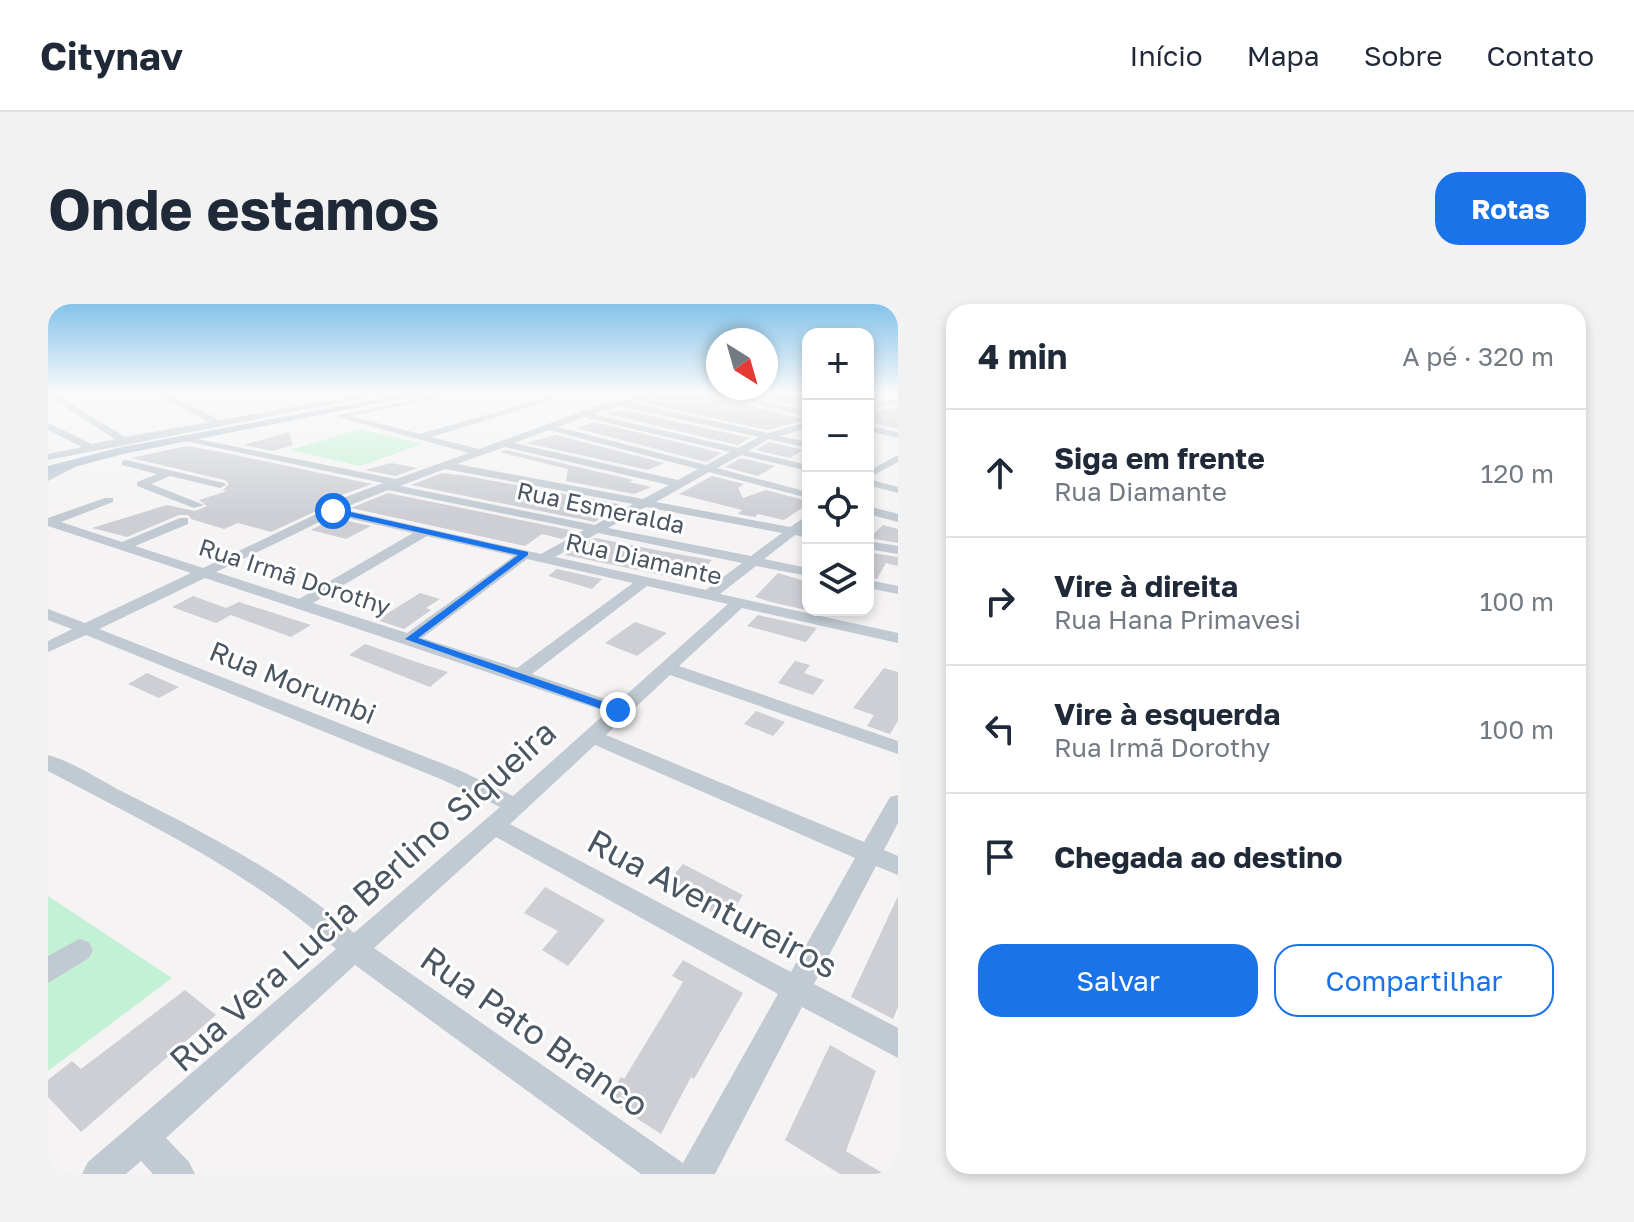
<!DOCTYPE html>
<html lang="pt">
<meta charset="utf-8">
<style>
body{margin:0;font-family:"Golos Text",sans-serif;background:#f2f2f3;color:#1f2937}
.controls{position:absolute;right:24px;top:24px;display:grid;overflow:hidden;border-radius:16px;box-shadow:0 4px 12px #0003}
.controls button{width:72px;height:72px;display:grid;place-items:center;padding:0;border:0;border-bottom:2px solid #e0e1e3;background:#fff;color:#1f2937;font:40px sans-serif}
.compass{position:absolute;left:658px;top:24px;width:72px;height:72px;border-radius:50%;background:#fff;box-shadow:0 4px 12px #0003;rotate:143deg}
.stop{position:absolute;width:24px;height:24px;margin:-18px;border:6px solid #1a73e8;border-radius:50%;background:#fff}
.stop.end{background:#1a73e8;border-color:#fff;box-shadow:0 2px 8px #0008}
.list{margin:0;padding:0;list-style:none}
h2{display:flex;justify-content:space-between;align-items:center;height:104px;margin:0;padding:0 32px;font-size:34px}
h2 small{font-size:26px;font-weight:400;color:#747a83}
.list li{display:grid;grid-template-columns:52px 1fr auto;gap:24px;align-items:center;box-sizing:border-box;height:128px;padding:0 32px;border-top:2px solid #e0e1e3}
.list b{display:block;font-size:30px;white-space:nowrap}
.list p{margin:0;font-size:26px;white-space:nowrap;color:#747a83}
.list em{font-size:26px;font-style:normal;color:#747a83}
.actions{display:flex;gap:16px;padding:24px 32px}
.actions a{flex:1;padding:18px 0;border:2px solid #1a73e8;border-radius:24px;text-align:center;font-size:28px;color:#1a73e8}
.actions .main{background:#1a73e8;color:#fff}
.icon{flex:none;width:44px;height:44px;fill:none;stroke:currentColor;stroke-width:2;stroke-linecap:round;stroke-linejoin:round}
.map{position:relative;flex:none;width:850px;height:870px;overflow:hidden;border-radius:24px}
header{display:flex;align-items:center;gap:48px;box-sizing:border-box;height:112px;padding:0 40px;background:#fff;border-bottom:2px solid #e0e1e3}
header strong{font-size:38px}
nav{display:flex;gap:44px;margin-inline-start:auto;font-size:28px}
.intro{display:flex;align-items:center;justify-content:space-between;box-sizing:border-box;height:192px;padding:0 48px}
h1{margin:0;font-size:56px}
.button{padding:20px 36px;border-radius:24px;background:#1a73e8;color:#fff;font-size:28px;font-weight:700}
main{display:flex;gap:48px;padding:0 48px}
aside{flex:1;background:#fff;border-radius:24px;box-shadow:0 4px 12px #0003}
.map>svg:first-child{display:block}
.green{fill:#c3f1d5}
.building{fill:#cdcfd5}
.lines{fill:none;stroke-linecap:round;stroke-linejoin:round}
.minor{fill:#c1cad2;fill-rule:evenodd}
.major{fill:#b3c2d1;fill-rule:evenodd}
.route{fill:#1a73e8}
.labels{text-anchor:middle;dominant-baseline:central;stroke-width:6;stroke-linejoin:round;paint-order:stroke}
.far-street-label{font-size:24px;fill:#4a5661;stroke:#fff}
.street-label{font-size:28px;fill:#4a5661;stroke:#fff}
.near-street-label{font-size:34px;fill:#4a5661;stroke:#fff}
</style>
<header>
<strong>Citynav</strong>
<nav><a>Início</a><a>Mapa</a><a>Sobre</a><a>Contato</a></nav>
</header>
<div class="intro"><h1>Onde estamos</h1><a class="button">Rotas</a></div>
<main>
<div class="map">
<svg width="850" height="870" viewBox="0 0 850 870">
<rect width="100%" height="100%" fill="#f5f3f3"/>
<g class="green">
<path d="M 311,125 L 374,140 L 312,162 L 243,146 Z"/>
<path d="M 0,592 L 124,674 L 0,767 Z"/>
</g>
<g class="building">
<path d="M 622,89 L 663,89 L 665,92 L 758,116 L 720,126 L 596,99 Z"/>
<path d="M 692,89 L 760,89 L 760,95 L 742,99 L 760,104 Z"/>
<path d="M 850,102 L 850,125 L 820,118 L 820,110 Z"/>
<path d="M 574,105 L 576,106 L 702,134 L 690,141 L 558,110 Z"/>
<path d="M 546,118 L 674,149 L 658,158 L 528,124 Z"/>
<path d="M 241,128 L 245,141 L 225,147 L 195,141 Z"/>
<path d="M 508,131 L 616,159 L 600,166 L 478,139 Z"/>
<path d="M 721,138 L 755,146 L 742,154 L 708,146 Z"/>
<path d="M 139,142 L 173,148 L 324,180 L 286,194 L 279,202 L 223,228 L 190,219 L 176,225 L 143,215 L 140,211 L 131,211 L 79,233 L 44,224 L 119,201 L 147,207 L 159,202 L 151,196 L 179,187 L 175,186 L 181,180 L 177,176 L 83,154 Z"/>
<path d="M 458,146 L 581,175 L 585,176 L 581,178 L 603,183 L 586,190 L 518,177 L 520,165 L 452,148 Z"/>
<path d="M 693,154 L 727,162 L 710,172 L 677,163 Z"/>
<path d="M 343,159 L 369,164 L 348,172 L 317,166 Z"/>
<path d="M 394,169 L 419,172 L 571,200 L 547,218 L 363,181 Z"/>
<path d="M 664,172 L 696,180 L 690,184 L 695,194 L 718,186 L 760,197 L 760,200 L 736,216 L 710,210 L 707,213 L 690,210 L 694,206 L 631,190 Z"/>
<path d="M 340,189 L 527,227 L 514,235 L 494,230 L 477,242 L 303,204 Z"/>
<path d="M 286,214 L 323,222 L 298,235 L 263,226 Z"/>
<path d="M 835,221 L 850,225 L 850,239 L 821,234 Z"/>
<path d="M 547,234 L 624,249 L 664,256 L 658,263 L 642,260 L 629,274 L 517,251 Z"/>
<path d="M 824,249 L 850,253 L 850,262 L 838,259 L 829,275 L 820,273 L 820,256 Z"/>
<path d="M 509,265 L 554,275 L 544,285 L 500,272 Z"/>
<path d="M 730,269 L 760,278 L 760,306 L 783,306 L 780,311 L 723,298 L 707,293 Z"/>
<path d="M 372,289 L 392,295 L 378,304 L 383,306 L 356,325 L 329,316 Z"/>
<path d="M 145,292 L 178,304 L 191,298 L 263,321 L 243,333 L 183,311 L 168,319 L 124,303 Z"/>
<path d="M 710,311 L 769,324 L 758,338 L 699,322 Z"/>
<path d="M 587,318 L 619,329 L 589,352 L 557,339 Z"/>
<path d="M 317,340 L 374,360 L 400,368 L 382,383 L 301,351 Z"/>
<path d="M 747,357 L 762,361 L 756,369 L 776,376 L 765,391 L 730,379 Z"/>
<path d="M 836,364 L 850,368 L 850,417 L 842,430 L 819,422 L 826,411 L 805,404 Z"/>
<path d="M 99,369 L 131,383 L 111,394 L 80,380 Z"/>
<path d="M 708,407 L 737,418 L 725,432 L 696,420 Z"/>
<path d="M 635,560 L 695,591 L 679,616 L 616,583 Z"/>
<path d="M 497,583 L 557,616 L 520,662 L 494,646 L 510,627 L 476,609 Z"/>
<path d="M 850,592 L 850,703 L 845,715 L 803,693 Z"/>
<path d="M 635,656 L 695,689 L 646,775 L 643,773 L 613,830 L 559,795 L 573,773 L 576,775 L 635,678 L 624,672 Z"/>
<path d="M 137,686 L 168,711 L 33,828 L 0,793 L 0,776 L 24,757 L 33,765 Z"/>
<path d="M 782,741 L 828,767 L 798,847 L 836,870 L 792,870 L 737,836 Z"/>
</g>
<g class="lines">
<g class="minor">
<path d="M 0,89 L 6,89 L 77,133 L 161,118 L 106,89 L 116,89 L 172,116 L 325,89 L 341,89 L 0,156 L 0,150 L 34,143 L 0,126 L 0,119 L 44,140 L 67,135 L 0,92 Z"/>
<path d="M 398,89 L 413,89 L 302,112 L 372,130 L 501,93 L 508,95 L 383,133 L 431,145 L 547,103 L 606,89 L 619,89 L 584,99 L 720,129 L 760,118 L 760,124 L 731,132 L 760,138 L 760,144 L 721,135 L 700,147 L 760,161 L 760,167 L 693,151 L 669,164 L 760,188 L 760,194 L 661,168 L 608,198 L 742,223 L 760,211 L 760,221 L 755,225 L 760,226 L 760,234 L 747,231 L 716,255 L 760,264 L 760,272 L 708,262 L 672,290 L 850,329 L 850,339 L 694,304 L 631,362 L 850,437 L 850,450 L 622,371 L 558,431 L 816,538 L 842,493 L 850,491 L 850,519 L 836,546 L 850,552 L 850,571 L 828,562 L 766,680 L 850,724 L 850,754 L 754,703 L 667,870 L 593,870 L 307,661 L 118,834 L 141,858 L 147,870 L 105,870 L 93,857 L 78,870 L 34,870 L 40,858 L 288,645 C 203,568 100,520 0,467 L 0,451 C 26,458 53,477 77,489 C 157,529 238,570 306,629 L 452,503 L 395,476 L 38,331 L 0,348 L 0,337 L 24,325 L 0,316 L 0,305 L 37,319 L 143,269 L 0,222 L 0,214 L 57,194 L 65,194 L 65,198 L 13,218 L 74,238 L 132,214 L 140,214 L 140,220 L 87,242 L 155,264 L 281,204 L 287,197 L 335,179 L 137,137 L 134,132 L 348,175 L 421,149 L 286,112 ZM 574,102 L 577,103 L 711,133 L 690,144 L 545,110 ZM 536,113 L 682,148 L 658,161 L 510,123 ZM 501,126 L 650,165 L 630,176 L 466,139 ZM 457,143 L 621,181 L 595,195 L 409,160 ZM 397,165 L 585,200 L 547,221 L 352,182 ZM 340,186 L 536,226 L 493,250 L 293,205 ZM 598,203 L 734,229 L 703,252 L 560,224 ZM 286,211 L 365,229 L 251,295 L 168,268 ZM 550,229 L 694,259 L 658,286 L 507,253 ZM 379,232 L 466,252 L 359,329 L 265,299 ZM 479,255 L 585,279 L 469,364 L 374,334 ZM 157,274 L 559,408 L 465,492 L 411,466 L 51,325 ZM 599,282 L 680,300 L 569,399 L 484,370 ZM 547,441 L 807,554 L 743,668 L 462,520 ZM 448,533 L 730,690 L 635,859 L 326,644 Z"/>
<path d="M 666,89 L 679,89 L 760,107 L 760,113 Z"/>
<path d="M 850,94 L 850,99 L 820,107 L 820,101 Z"/>
<path d="M 820,121 L 850,128 L 850,134 L 820,127 Z"/>
<path d="M 850,151 L 850,158 L 820,174 L 820,167 Z"/>
<path d="M 34,153 L 43,155 L 0,177 L 0,170 Z"/>
<path d="M 78,156 L 176,179 L 178,181 L 172,184 L 122,172 L 103,180 L 156,201 L 146,204 L 89,182 L 89,178 L 109,170 L 74,161 L 74,157 Z"/>
<path d="M 820,175 L 850,183 L 850,189 L 820,181 Z"/>
<path d="M 820,202 L 850,210 L 850,218 L 820,210 Z"/>
<path d="M 820,237 L 850,242 L 850,250 L 820,245 Z"/>
<path d="M 820,276 L 850,282 L 850,290 L 820,284 Z"/>
<path d="M 31,635 L 41,638 L 45,646 L 41,654 L 0,679 L 0,652 Z"/>
</g>
<path class="major" d="M 363,89 L 382,89 L 75,150 L 0,170 L 0,162 L 74,143 Z"/>
</g>
<linearGradient id="sky" x2="0" y2="1"><stop stop-color="#85c3ea"/><stop offset="0.42" stop-color="#fafafa"/><stop offset="1" stop-color="#fafafa" stop-opacity="0"/></linearGradient>
<rect width="850" height="211" fill="url(#sky)"/>
<path class="route" d="M 285,204 L 480,248 L 480,251 L 370,334 L 574,404 L 574,409 L 565,409 L 357,335 L 470,251 L 282,208 Z"/>
<g class="labels">
<g class="far-street-label">
<text transform="translate(553 203) rotate(12)">Rua Esmeralda</text>
<text transform="translate(596 254) rotate(13)">Rua Diamante</text>
<text transform="translate(247 272) rotate(18)">Rua Irmã Dorothy</text>
</g>
<g class="street-label">
<text transform="translate(245 378) rotate(22)">Rua Morumbi</text>
</g>
<g class="near-street-label">
<text transform="translate(314 591) rotate(-42)">Rua Vera Lucia Berlino Siqueira</text>
<text transform="translate(665 599) rotate(28)">Rua Aventureiros</text>
<text transform="translate(487 727) rotate(35)">Rua Pato Branco</text>
</g>
</g>
</svg>
<div class="controls">
<button>+</button>
<button>−</button>
<button><svg class="icon" aria-label="locate" viewBox="0 0 24 24"><circle cx="12" cy="12" r="6"/><path d="M12 2v4M12 18v4M2 12h4M18 12h4"/></svg></button>
<button><svg class="icon" aria-label="layers" viewBox="0 0 24 24"><path d="M12 4l9 5-9 5-9-5zM3 14l9 5 9-5"/></svg></button>
</div>
<svg class="compass" viewBox="-18 -18 36 36"><path d="M0-13l5 13h-10z" fill="#e53935"/><path d="M0 13l5-13h-10z" fill="#747a83"/></svg>
<div class="stop" style="left:285px;top:207px"></div>
<div class="stop end" style="left:570px;top:406px"></div>
</div>
<aside>
<h2>4 min<small>A pé · 320 m</small></h2>
<ul class="list">
<li><svg class="icon" aria-label="ahead" viewBox="0 0 24 24"><path d="M12 20V5M6 11l6-6 6 6"/></svg><div><b>Siga em frente</b><p>Rua Diamante</p></div><em>120 m</em></li>
<li><svg class="icon" aria-label="right" viewBox="0 0 24 24"><path d="M7 20v-9h11M14 6l5 5-5 5"/></svg><div><b>Vire à direita</b><p>Rua Hana Primavesi</p></div><em>100 m</em></li>
<li><svg class="icon" aria-label="left" viewBox="0 0 24 24"><path d="M17 20v-9H6M10 6l-5 5 5 5"/></svg><div><b>Vire à esquerda</b><p>Rua Irmã Dorothy</p></div><em>100 m</em></li>
<li><svg class="icon" aria-label="arrive" viewBox="0 0 24 24"><path d="M6 21V4h12l-3 4 3 4H6"/></svg><div><b>Chegada ao destino</b></div></li>
</ul>
<div class="actions"><a class="main">Salvar</a><a>Compartilhar</a></div>
</aside>
</main>
